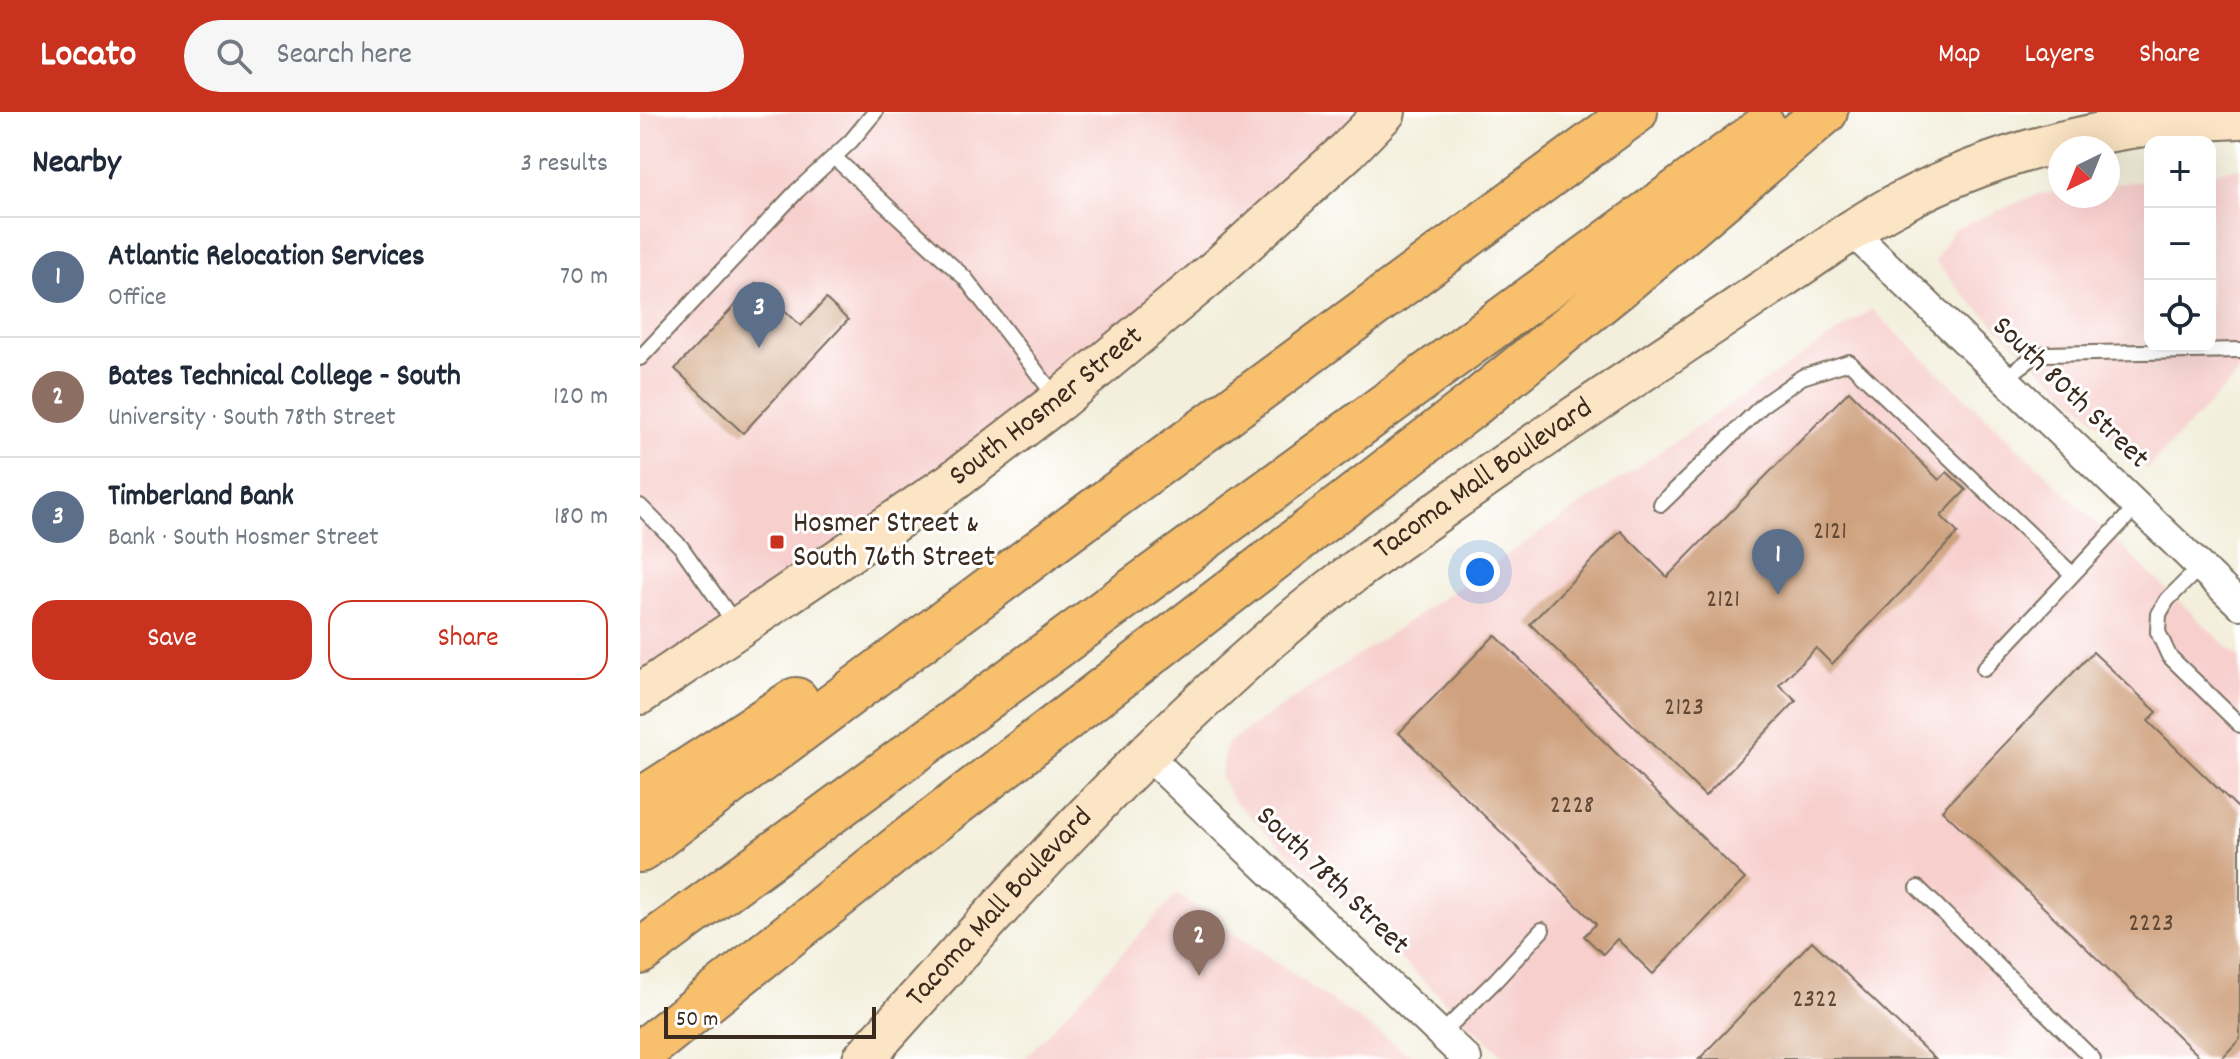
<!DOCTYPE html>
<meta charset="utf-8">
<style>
body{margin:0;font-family:Dekko,sans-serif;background:#f6f6f7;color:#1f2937}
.controls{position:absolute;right:24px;top:24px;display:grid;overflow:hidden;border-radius:16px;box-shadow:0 8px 32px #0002}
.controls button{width:72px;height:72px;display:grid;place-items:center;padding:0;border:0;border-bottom:2px solid #e0e1e3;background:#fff;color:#1f2937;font:40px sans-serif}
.compass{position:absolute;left:1408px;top:24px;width:72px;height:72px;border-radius:50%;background:#fff;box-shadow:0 8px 32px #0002;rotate:223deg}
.scale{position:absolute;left:24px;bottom:20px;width:212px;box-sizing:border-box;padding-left:8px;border:4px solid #3b2a1e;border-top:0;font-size:22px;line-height:28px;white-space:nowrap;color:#3b2a1e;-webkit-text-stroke:6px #fff;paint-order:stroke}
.you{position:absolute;left:840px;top:460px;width:28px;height:28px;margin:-20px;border:6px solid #fff;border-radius:50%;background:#1a73e8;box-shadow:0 0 0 12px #1a73e833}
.badge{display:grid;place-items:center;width:52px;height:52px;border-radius:50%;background:#c8321e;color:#fff;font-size:26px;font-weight:700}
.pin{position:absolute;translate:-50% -66px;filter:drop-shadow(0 2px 4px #0008)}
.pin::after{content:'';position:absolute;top:42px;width:28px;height:24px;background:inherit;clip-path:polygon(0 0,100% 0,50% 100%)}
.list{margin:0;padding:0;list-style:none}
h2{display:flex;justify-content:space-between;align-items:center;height:104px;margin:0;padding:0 32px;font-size:34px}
h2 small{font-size:26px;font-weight:400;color:#747a83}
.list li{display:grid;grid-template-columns:52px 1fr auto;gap:24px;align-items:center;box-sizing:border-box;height:120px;padding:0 32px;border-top:2px solid #e0e1e3}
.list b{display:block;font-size:30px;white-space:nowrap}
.list p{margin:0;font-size:26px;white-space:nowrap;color:#747a83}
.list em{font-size:26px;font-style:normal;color:#747a83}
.actions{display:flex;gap:16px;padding:24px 32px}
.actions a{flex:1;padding:18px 0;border:2px solid #c8321e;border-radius:24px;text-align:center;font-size:28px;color:#c8321e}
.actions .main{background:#c8321e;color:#fff}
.icon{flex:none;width:44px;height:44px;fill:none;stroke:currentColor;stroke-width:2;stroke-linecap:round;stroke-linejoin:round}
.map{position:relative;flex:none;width:1600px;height:947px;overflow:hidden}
header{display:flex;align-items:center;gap:48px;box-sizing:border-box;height:112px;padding:0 40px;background:#c8321e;color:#fff}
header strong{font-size:38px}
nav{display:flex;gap:44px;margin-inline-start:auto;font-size:28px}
.search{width:560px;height:72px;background:#f6f6f7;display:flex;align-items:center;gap:20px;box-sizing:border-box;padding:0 28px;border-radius:44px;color:#747a83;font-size:30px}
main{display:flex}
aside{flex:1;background:#fff}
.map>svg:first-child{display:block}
.built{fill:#f7d0ce}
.building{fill:#cfa17e}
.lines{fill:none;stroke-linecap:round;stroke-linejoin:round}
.lane-casing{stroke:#7b6f60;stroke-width:18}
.street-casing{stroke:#7b6f60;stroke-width:32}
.secondary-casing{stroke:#7b6f60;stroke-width:44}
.highway-casing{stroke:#7b6f60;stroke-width:48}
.lane{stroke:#fff;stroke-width:14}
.street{stroke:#fff;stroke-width:28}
.secondary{stroke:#fce5c4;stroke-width:40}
.highway{stroke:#f8bf6c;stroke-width:44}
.poi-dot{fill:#c8321e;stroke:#fff;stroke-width:3}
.labels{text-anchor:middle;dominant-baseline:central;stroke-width:6;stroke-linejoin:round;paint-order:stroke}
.number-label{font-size:26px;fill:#604836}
.street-label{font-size:30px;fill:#3b2a1e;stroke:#fff}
.poi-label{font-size:30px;fill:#3b2a1e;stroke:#fff;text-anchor:start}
</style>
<header>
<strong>Locato</strong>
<div class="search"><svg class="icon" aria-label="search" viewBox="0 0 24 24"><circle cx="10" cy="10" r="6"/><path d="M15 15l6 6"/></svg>Search here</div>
<nav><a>Map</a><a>Layers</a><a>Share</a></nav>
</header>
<main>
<aside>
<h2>Nearby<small>3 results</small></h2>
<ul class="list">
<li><span class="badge" style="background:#5c6f8a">1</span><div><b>Atlantic Relocation Services</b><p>Office</p></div><em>70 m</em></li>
<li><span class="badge" style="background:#8d6e63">2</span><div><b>Bates Technical College - South</b><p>University · South 78th Street</p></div><em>120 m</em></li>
<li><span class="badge" style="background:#5c6f8a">3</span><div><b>Timberland Bank</b><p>Bank · South Hosmer Street</p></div><em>180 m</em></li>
</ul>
<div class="actions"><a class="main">Save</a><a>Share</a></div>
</aside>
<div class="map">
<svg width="1600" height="947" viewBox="0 0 1600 947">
<rect width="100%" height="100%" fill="#fff"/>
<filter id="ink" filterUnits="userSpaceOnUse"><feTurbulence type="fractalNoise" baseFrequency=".0125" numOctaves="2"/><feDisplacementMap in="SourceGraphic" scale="16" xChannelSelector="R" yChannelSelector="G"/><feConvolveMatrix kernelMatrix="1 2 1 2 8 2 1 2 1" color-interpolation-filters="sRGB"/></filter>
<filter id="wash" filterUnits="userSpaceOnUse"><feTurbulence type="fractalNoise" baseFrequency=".006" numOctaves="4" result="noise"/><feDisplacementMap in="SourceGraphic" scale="32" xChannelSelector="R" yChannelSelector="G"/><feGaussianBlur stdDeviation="1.8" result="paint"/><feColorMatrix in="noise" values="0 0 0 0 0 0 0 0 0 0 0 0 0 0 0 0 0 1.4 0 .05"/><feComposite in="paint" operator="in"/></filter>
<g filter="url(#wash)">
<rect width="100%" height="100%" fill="#f3efdc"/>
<g class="built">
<path d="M 0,0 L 745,0 L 627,111 L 0,582 Z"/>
<path d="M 1600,56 L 1600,260 L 1507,357 L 1321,180 L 1295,149 L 1313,118 L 1398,82 L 1420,80 L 1420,84 L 1468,84 L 1468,73 L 1510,68 L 1510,234 L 1570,234 L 1570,60 Z"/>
<path d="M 1232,197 L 1600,547 L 1600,947 L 866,947 L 593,688 L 580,664 L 586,632 Z"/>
<path d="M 537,782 L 776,947 L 384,947 Z"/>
</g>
<g id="blocks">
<g class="building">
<path d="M 116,171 L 161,214 L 186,187 L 208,208 L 103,321 L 35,257 Z"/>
<path d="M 1209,279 L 1299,368 L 1307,360 L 1326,378 L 1301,404 L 1318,421 L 1192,552 L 1176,536 L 1139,573 L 1156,589 L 1065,684 L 890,512 L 981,419 L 1027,465 Z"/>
<path d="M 855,523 L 1105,767 L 1013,862 L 977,827 L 963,842 L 944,824 L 956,812 L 759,621 Z"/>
<path d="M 1453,540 L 1517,600 L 1508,609 L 1600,698 L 1600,927 L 1581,947 L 1562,947 L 1302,698 Z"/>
<path d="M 1172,829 L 1295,947 L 1059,947 Z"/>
</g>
</g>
</g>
<g filter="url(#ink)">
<use href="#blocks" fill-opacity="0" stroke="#7b6f60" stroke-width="2"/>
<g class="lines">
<g class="lane-casing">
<g id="lane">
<path d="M 195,46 L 325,166 L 418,288"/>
<path d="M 0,246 L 157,79 L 211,29 L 235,0"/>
<path d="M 1364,267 L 1392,246 L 1405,242 L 1600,238"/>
<path d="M 1021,392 L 1125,291 L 1162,265 L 1209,250 L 1432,462"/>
<path d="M 0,394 L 41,435 L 96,513"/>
<path d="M 1560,455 L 1527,488 L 1519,502 L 1518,520 L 1529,544 L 1600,613"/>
<path d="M 1344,557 L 1497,394"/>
<path d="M 1278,776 L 1453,947"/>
<path d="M 801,922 L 856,868 L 902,818"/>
</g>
</g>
<g class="street-casing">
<g id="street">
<path d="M 1211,119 L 1600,493"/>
<path d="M 507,643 L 827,947"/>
</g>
</g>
<g class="secondary-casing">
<g id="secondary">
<path id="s1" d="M 0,582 L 311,371 L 418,289 L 571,162 L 708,38 L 745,0"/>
<path id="s2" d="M 223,947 C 356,799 489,648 641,518 C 693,473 751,433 807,393 C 940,298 1077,211 1211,119 C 1227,109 1243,99 1259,91 C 1364,35 1482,10 1600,6"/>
</g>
</g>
<g class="highway-casing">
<g id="highway">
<path d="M 0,689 L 156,588"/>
<path d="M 0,738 L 423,422 L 995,0"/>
<path d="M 0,840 L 1124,16"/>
<path d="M 0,942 L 267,729 L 830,295 L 977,176 L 1185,0"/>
</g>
</g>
<use href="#lane" class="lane"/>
<use href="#street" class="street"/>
<use href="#secondary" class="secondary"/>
<use href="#highway" class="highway"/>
</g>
</g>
<rect class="poi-dot" x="129" y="422" width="16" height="16" rx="4"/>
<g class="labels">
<g class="number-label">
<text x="1190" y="420">2121</text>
<text x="1083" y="488">2121</text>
<text x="1044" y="596">2123</text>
<text x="932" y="694">2228</text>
<text x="1511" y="812">2223</text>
<text x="1175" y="888">2322</text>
</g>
<g class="street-label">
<text transform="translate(1429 282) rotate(44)">South 80th Street</text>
<text stroke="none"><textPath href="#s1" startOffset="498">South Hosmer Street</textPath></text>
<text stroke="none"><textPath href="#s2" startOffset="852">Tacoma Mall Boulevard</textPath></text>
<text transform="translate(691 770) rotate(44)">South 78th Street</text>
<text stroke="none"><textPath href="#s2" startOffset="204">Tacoma Mall Boulevard</textPath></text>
</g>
<g class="poi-label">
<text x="153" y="413">Hosmer Street &amp;<tspan x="153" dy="34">South 76th Street</tspan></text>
</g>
</g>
</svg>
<div class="controls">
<button>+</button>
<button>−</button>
<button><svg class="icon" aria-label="locate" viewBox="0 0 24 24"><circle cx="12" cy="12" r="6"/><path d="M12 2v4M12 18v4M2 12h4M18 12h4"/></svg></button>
</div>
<svg class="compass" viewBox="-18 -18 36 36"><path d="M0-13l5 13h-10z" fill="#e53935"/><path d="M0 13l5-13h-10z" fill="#747a83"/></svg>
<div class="scale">50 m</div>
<div class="you"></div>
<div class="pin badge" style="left:1138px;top:483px;background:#5c6f8a">1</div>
<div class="pin badge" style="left:559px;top:864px;background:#8d6e63">2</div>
<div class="pin badge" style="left:119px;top:236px;background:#5c6f8a">3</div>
</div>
</main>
